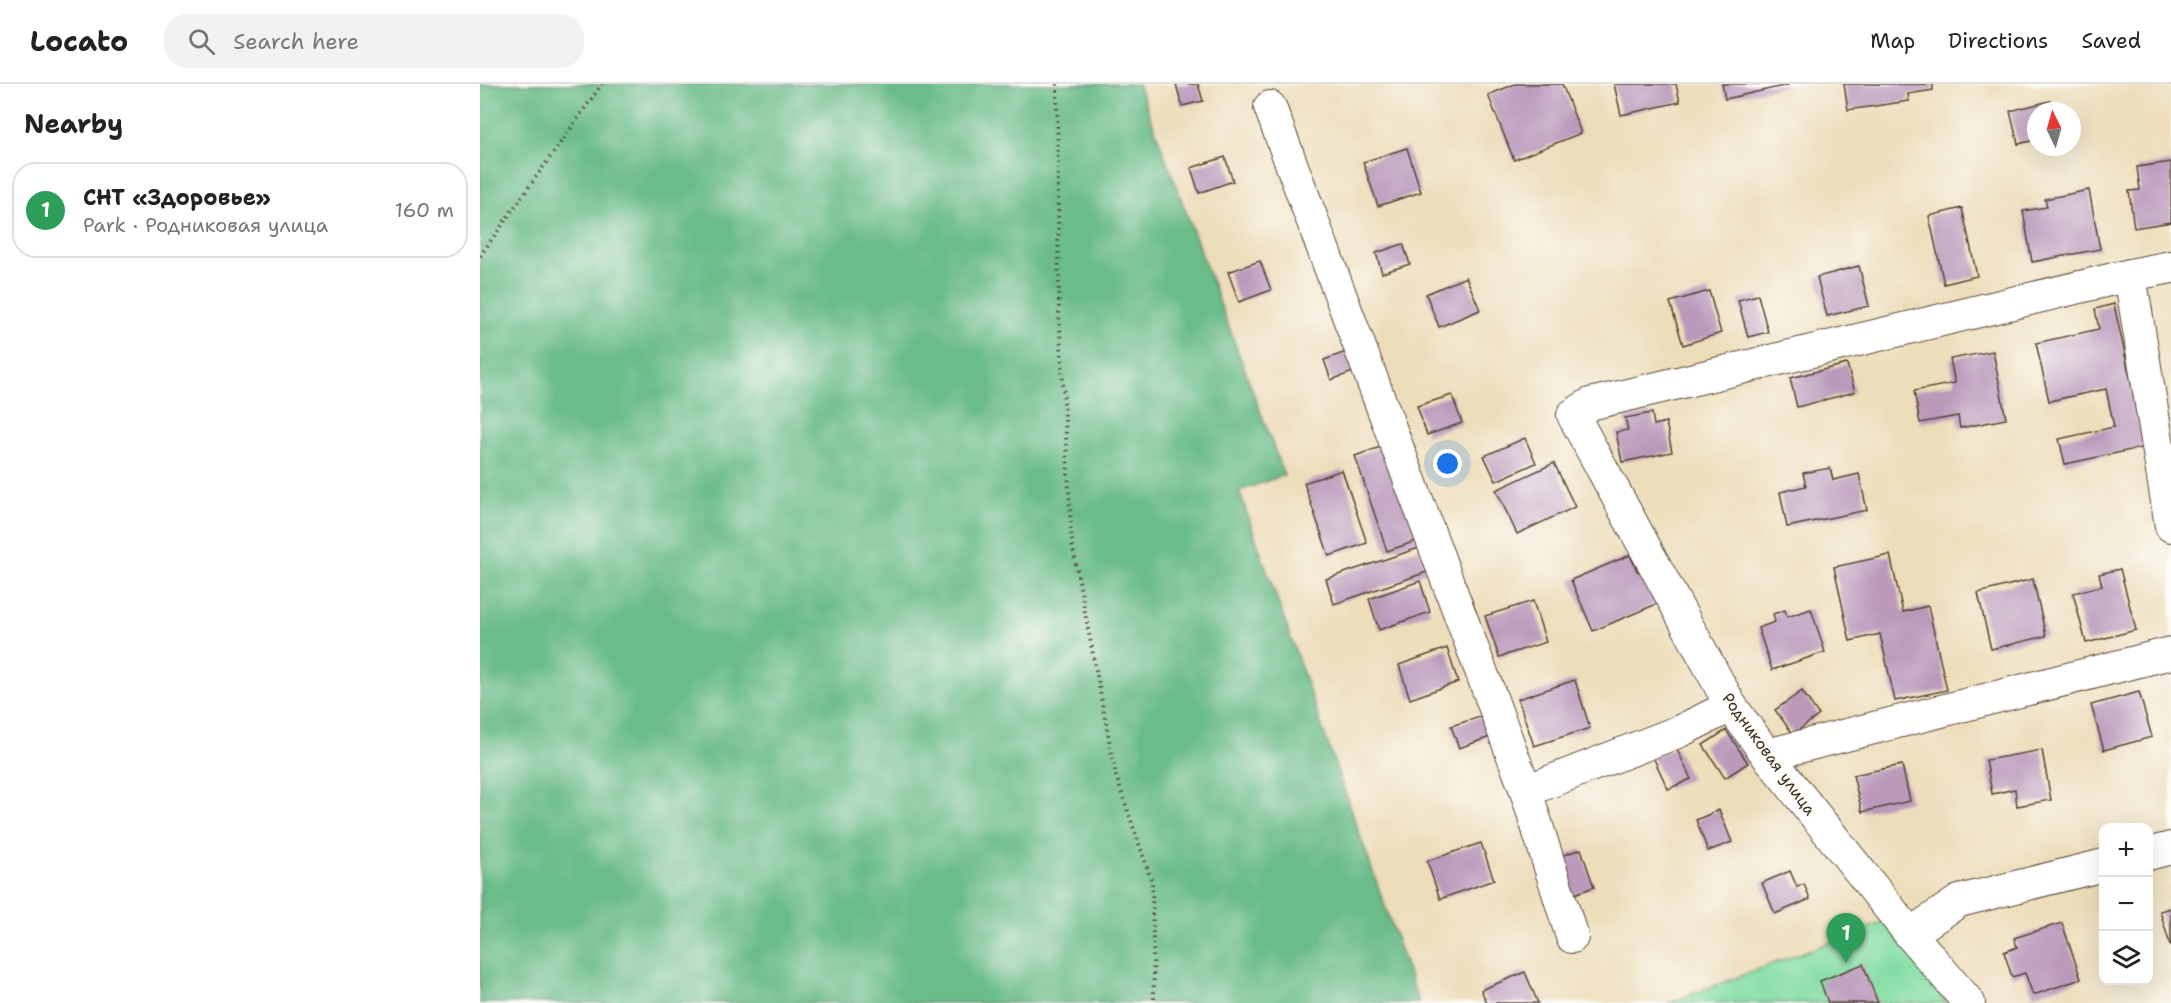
<!DOCTYPE html>
<meta charset="utf-8">
<style>
body{margin:0;font-family:"Shantell Sans",sans-serif;background:#f2f2f2;color:#222}
.controls{position:absolute;right:18px;bottom:18px;display:grid;overflow:hidden;border-radius:12px;box-shadow:0 6px 24px #0002}
.controls button{width:54px;height:54px;display:grid;place-items:center;padding:0;border:0;border-bottom:2px solid #e0e0e0;background:#fff;color:#222;font:30px sans-serif}
.compass{position:absolute;left:1547px;top:18px;width:54px;height:54px;border-radius:50%;background:#fff;box-shadow:0 6px 24px #0002;rotate:355deg}
.you{position:absolute;left:968px;top:380px;width:21px;height:21px;margin:-15px;border:4px solid #fff;border-radius:50%;background:#1a73e8;box-shadow:0 0 0 9px #1a73e833}
.badge{display:grid;place-items:center;width:39px;height:39px;border-radius:50%;background:#1a73e8;color:#fff;font-size:20px;font-weight:700}
.pin{position:absolute;translate:-50% -50px;filter:drop-shadow(0 2px 3px #0008)}
.pin::after{content:'';position:absolute;top:32px;width:21px;height:18px;background:inherit;clip-path:polygon(0 0,100% 0,50% 100%)}
.list{margin:0;padding:0;list-style:none}
h2{display:flex;justify-content:space-between;align-items:center;height:78px;margin:0;padding:0 24px;font-size:26px}
h2 small{font-size:20px;font-weight:400;color:#767676}
.list li{display:grid;grid-template-columns:39px 1fr auto;gap:18px;align-items:center;box-sizing:border-box;height:96px;margin:0 12px 12px;padding:0 12px;border:2px solid #e0e0e0;border-radius:24px}
.list b{display:block;font-size:22px;white-space:nowrap}
.list p{margin:0;font-size:20px;white-space:nowrap;color:#767676}
.list em{font-size:20px;font-style:normal;color:#767676}
.icon{flex:none;width:33px;height:33px;fill:none;stroke:currentColor;stroke-width:2;stroke-linecap:round;stroke-linejoin:round}
.map{position:relative;flex:none;width:1691px;height:919px;overflow:hidden}
header{display:flex;align-items:center;gap:36px;box-sizing:border-box;height:84px;padding:0 30px;background:#fff;border-bottom:2px solid #e0e0e0}
header strong{font-size:28px}
nav{display:flex;gap:33px;margin-inline-start:auto;font-size:21px}
.search{width:420px;height:54px;background:#f2f2f2;display:flex;align-items:center;gap:15px;box-sizing:border-box;padding:0 21px;border-radius:24px;color:#767676;font-size:22px}
main{display:flex}
aside{flex:1;background:#fff}
.map>svg:first-child{display:block}
.green{fill:#83dda3;stroke:#5f8460;stroke-width:1.5}
.forest{fill:#6abc89;stroke:#527354;stroke-width:1.5}
.building{fill:#ba99bb}
.lines{fill:none;stroke-linecap:round;stroke-linejoin:round}
.minor-casing{stroke:#564535;stroke-width:34}
.path{stroke:#564535;stroke-width:4;stroke-dasharray:1.5 4.5;stroke-linecap:butt}
.minor{stroke:#fff;stroke-width:32}
.labels{text-anchor:middle;dominant-baseline:central;stroke-width:5;stroke-linejoin:round;paint-order:stroke}
.street-label{font-size:16px;fill:#3b2a1e;stroke:#fdfcf7}
</style>
<header>
<strong>Locato</strong>
<div class="search"><svg class="icon" aria-label="search" viewBox="0 0 24 24"><circle cx="10" cy="10" r="6"/><path d="M15 15l6 6"/></svg>Search here</div>
<nav><a>Map</a><a>Directions</a><a>Saved</a></nav>
</header>
<main>
<aside>
<h2>Nearby<small></small></h2>
<ul class="list">
<li><span class="badge" style="background:#2e9e5b">1</span><div><b>СНТ «Здоровье»</b><p>Park · Родниковая улица</p></div><em>160 m</em></li>
</ul>
</aside>
<div class="map">
<svg width="1691" height="919" viewBox="0 0 1691 919">
<rect width="100%" height="100%" fill="#fdfcf7"/>
<filter id="ink" filterUnits="userSpaceOnUse"><feTurbulence type="fractalNoise" baseFrequency=".0167" numOctaves="2"/><feDisplacementMap in="SourceGraphic" scale="12" xChannelSelector="R" yChannelSelector="G"/><feConvolveMatrix kernelMatrix="1 2 1 2 8 2 1 2 1" color-interpolation-filters="sRGB"/></filter>
<filter id="wash" filterUnits="userSpaceOnUse"><feTurbulence type="fractalNoise" baseFrequency=".008" numOctaves="4" result="noise"/><feDisplacementMap in="SourceGraphic" scale="24" xChannelSelector="R" yChannelSelector="G"/><feGaussianBlur stdDeviation="1.35" result="paint"/><feColorMatrix in="noise" values="0 0 0 0 0 0 0 0 0 0 0 0 0 0 0 0 0 1.4 0 .05"/><feComposite in="paint" operator="in"/></filter>
<g filter="url(#wash)">
<rect width="100%" height="100%" fill="#edddba"/>
<path class="green" d="M 1404,838 L 1467,919 L 1189,919 Z"/>
<path class="forest" d="M 0,0 L 658,0 L 804,391 L 759,407 L 939,919 L 0,919 Z"/>
<g id="blocks">
<g class="building">
<path d="M 696,0 L 718,0 L 723,17 L 702,22 Z"/>
<path d="M 1035,0 L 1082,0 L 1101,49 L 1034,76 L 1008,11 Z"/>
<path d="M 1134,0 L 1196,0 L 1200,18 L 1141,31 Z"/>
<path d="M 1242,0 L 1308,0 L 1308,1 L 1245,15 Z"/>
<path d="M 1364,0 L 1453,0 L 1453,6 L 1428,10 L 1429,17 L 1368,26 Z"/>
<path d="M 1570,17 L 1573,27 L 1556,27 L 1556,56 L 1538,60 L 1530,27 Z"/>
<path d="M 927,64 L 941,108 L 898,122 L 883,78 Z"/>
<path d="M 745,73 L 753,97 L 719,109 L 711,84 Z"/>
<path d="M 1691,78 L 1691,138 L 1654,144 L 1649,107 L 1660,106 L 1657,83 Z"/>
<path d="M 1609,106 L 1620,165 L 1552,178 L 1543,127 L 1567,123 L 1565,115 Z"/>
<path d="M 1482,124 L 1497,192 L 1464,200 L 1449,132 Z"/>
<path d="M 923,160 L 930,180 L 902,189 L 896,169 Z"/>
<path d="M 780,177 L 791,206 L 759,218 L 748,188 Z"/>
<path d="M 1379,182 L 1389,222 L 1347,232 L 1337,193 Z"/>
<path d="M 986,193 L 1000,226 L 959,243 L 946,210 Z"/>
<path d="M 1229,207 L 1241,249 L 1203,261 L 1190,218 Z"/>
<path d="M 1278,211 L 1288,248 L 1268,253 L 1258,216 Z"/>
<path d="M 1634,220 L 1665,363 L 1585,380 L 1579,355 L 1634,343 L 1626,305 L 1569,317 L 1556,259 L 1619,245 L 1615,225 Z"/>
<path d="M 1513,267 L 1526,335 L 1480,344 L 1478,332 L 1440,339 L 1434,307 L 1475,299 L 1470,275 Z"/>
<path d="M 866,268 L 873,288 L 851,296 L 844,276 Z"/>
<path d="M 1367,280 L 1375,308 L 1317,323 L 1310,294 Z"/>
<path d="M 972,311 L 982,339 L 947,351 L 937,322 Z"/>
<path d="M 1172,329 L 1174,341 L 1186,338 L 1192,368 L 1142,378 L 1136,348 L 1148,346 L 1145,334 Z"/>
<path d="M 1045,354 L 1056,379 L 1016,397 L 1004,372 Z"/>
<path d="M 909,360 L 942,455 L 907,467 L 875,372 Z"/>
<path d="M 1074,379 L 1095,423 L 1037,450 L 1016,406 Z"/>
<path d="M 1350,384 L 1353,396 L 1379,390 L 1387,426 L 1307,443 L 1300,408 L 1326,402 L 1323,389 Z"/>
<path d="M 862,386 L 887,459 L 849,472 L 824,399 Z"/>
<path d="M 939,464 L 947,488 L 854,520 L 846,495 Z"/>
<path d="M 1150,471 L 1157,487 L 1167,491 L 1179,519 L 1113,547 L 1091,496 Z"/>
<path d="M 1410,471 L 1423,528 L 1448,522 L 1467,606 L 1415,617 L 1400,550 L 1370,557 L 1354,483 Z"/>
<path d="M 1640,485 L 1656,546 L 1606,559 L 1593,509 L 1622,502 L 1619,490 Z"/>
<path d="M 1553,495 L 1566,552 L 1511,565 L 1498,509 Z"/>
<path d="M 940,497 L 950,528 L 899,546 L 889,515 Z"/>
<path d="M 1053,517 L 1066,558 L 1019,573 L 1005,532 Z"/>
<path d="M 1331,525 L 1345,568 L 1292,586 L 1278,544 L 1295,538 L 1293,530 L 1305,526 L 1307,533 Z"/>
<path d="M 967,564 L 978,598 L 930,615 L 919,581 Z"/>
<path d="M 1095,596 L 1110,644 L 1054,662 L 1038,615 Z"/>
<path d="M 1322,607 L 1339,631 L 1313,650 L 1295,626 Z"/>
<path d="M 1659,608 L 1672,653 L 1624,666 L 1611,621 Z"/>
<path d="M 1003,632 L 1010,653 L 979,664 L 971,642 Z"/>
<path d="M 1246,646 L 1268,679 L 1245,694 L 1223,661 Z"/>
<path d="M 1196,663 L 1211,695 L 1188,705 L 1173,673 Z"/>
<path d="M 1562,666 L 1571,716 L 1537,722 L 1535,705 L 1512,710 L 1506,676 Z"/>
<path d="M 1422,681 L 1430,717 L 1382,728 L 1373,691 Z"/>
<path d="M 1239,726 L 1252,758 L 1228,767 L 1216,736 Z"/>
<path d="M 1001,759 L 1014,796 L 960,815 L 947,777 Z"/>
<path d="M 1101,765 L 1114,803 L 1086,813 L 1073,775 Z"/>
<path d="M 1310,787 L 1317,803 L 1324,800 L 1330,815 L 1295,830 L 1282,799 Z"/>
<path d="M 1691,824 L 1691,861 L 1690,861 L 1680,827 Z"/>
<path d="M 1582,839 L 1601,895 L 1553,911 L 1545,889 L 1532,893 L 1524,868 L 1537,863 L 1534,854 Z"/>
<path d="M 1383,880 L 1398,919 L 1348,919 L 1340,897 Z"/>
<path d="M 1045,888 L 1058,919 L 1007,919 L 1001,906 Z"/>
</g>
</g>
</g>
<g filter="url(#ink)">
<use href="#blocks" fill-opacity="0" stroke="#564535" stroke-width="1.5"/>
<g class="lines">
<g class="minor-casing">
<g id="minor">
<path d="M 790,23 L 1046,707 L 1092,853"/>
<path d="M 1650,191 L 1691,442"/>
<path d="M 1287,671 L 1691,569"/>
<path d="M 1046,707 L 1200,647 L 1251,622"/>
<path d="M 1668,770 L 1691,764"/>
<path d="M 1430,850 L 1479,817 L 1624,781"/>
<path d="M 1489,919 L 1430,850 L 1287,671 L 1251,622 L 1093,331 L 1110,320 L 1650,191 L 1691,183"/>
</g>
</g>
<g class="path">
<path d="M 577,0 L 579,227 L 592,460 L 636,692 L 672,798 L 674,919"/>
<path d="M 0,172 L 122,0"/>
</g>
<use href="#minor" class="minor"/>
</g>
</g>
<g class="labels">
<g class="street-label">
<text transform="translate(1289 670) rotate(54)">Родниковая улица</text>
</g>
</g>
</svg>
<div class="controls">
<button>+</button>
<button>−</button>
<button><svg class="icon" aria-label="layers" viewBox="0 0 24 24"><path d="M12 4l9 5-9 5-9-5zM3 14l9 5 9-5"/></svg></button>
</div>
<svg class="compass" viewBox="-18 -18 36 36"><path d="M0-13l5 13h-10z" fill="#e53935"/><path d="M0 13l5-13h-10z" fill="#767676"/></svg>
<div class="you"></div>
<div class="pin badge" style="left:1366px;top:879px;background:#2e9e5b">1</div>
</div>
</main>
